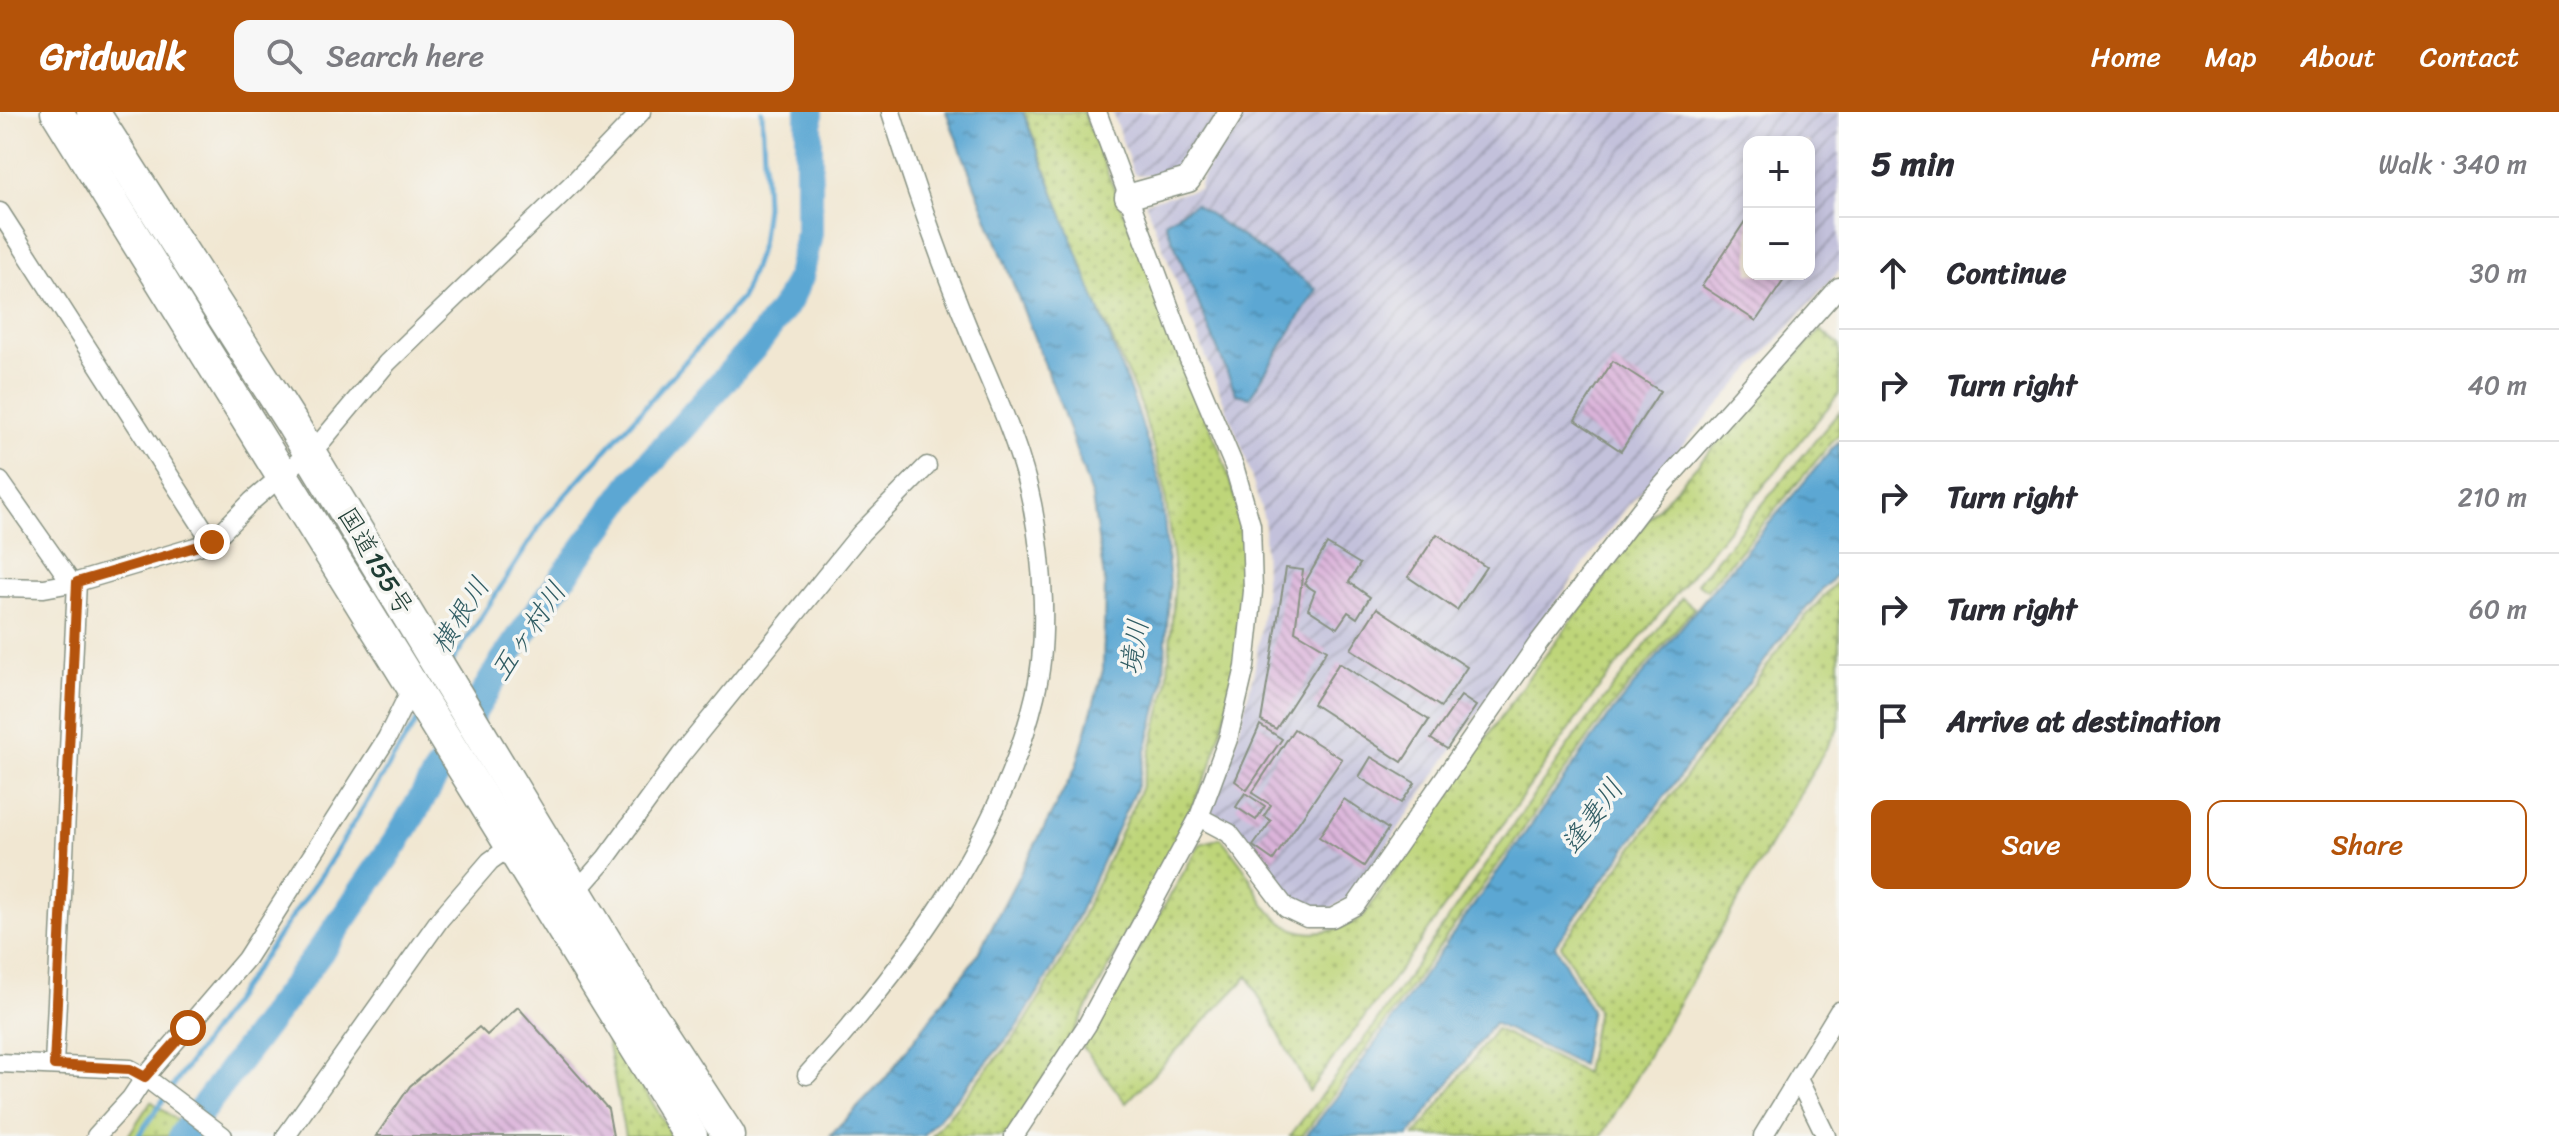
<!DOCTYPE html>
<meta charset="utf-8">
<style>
body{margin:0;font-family:Sriracha,"Klee One",sans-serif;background:#f7f7f7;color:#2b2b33}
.controls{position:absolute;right:24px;top:24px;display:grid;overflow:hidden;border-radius:16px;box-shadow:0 4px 12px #0003}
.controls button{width:72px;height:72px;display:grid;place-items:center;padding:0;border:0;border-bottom:2px solid #e1e1e2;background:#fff;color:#2b2b33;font:40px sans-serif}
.stop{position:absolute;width:24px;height:24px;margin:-18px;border:6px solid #b45309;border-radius:50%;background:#fff}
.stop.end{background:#b45309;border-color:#fff;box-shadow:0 2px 8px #0008}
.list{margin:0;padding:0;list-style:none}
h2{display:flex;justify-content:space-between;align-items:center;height:104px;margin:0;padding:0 32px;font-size:34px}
h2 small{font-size:26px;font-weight:400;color:#7c7c81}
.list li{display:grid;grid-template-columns:52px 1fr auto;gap:24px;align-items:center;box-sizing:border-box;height:112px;padding:0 32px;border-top:2px solid #e1e1e2}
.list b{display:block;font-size:30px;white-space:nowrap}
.list em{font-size:26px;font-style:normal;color:#7c7c81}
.actions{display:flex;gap:16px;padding:24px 32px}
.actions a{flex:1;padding:18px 0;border:2px solid #b45309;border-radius:16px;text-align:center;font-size:28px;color:#b45309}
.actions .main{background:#b45309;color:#fff}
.icon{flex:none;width:44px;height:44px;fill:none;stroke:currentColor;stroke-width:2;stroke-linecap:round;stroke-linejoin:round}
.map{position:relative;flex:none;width:1839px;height:1024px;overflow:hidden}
header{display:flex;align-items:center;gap:48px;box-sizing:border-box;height:112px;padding:0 40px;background:#b45309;color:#fff}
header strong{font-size:38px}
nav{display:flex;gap:44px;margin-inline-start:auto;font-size:28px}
.search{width:560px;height:72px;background:#f7f7f7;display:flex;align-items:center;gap:20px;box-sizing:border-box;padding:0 28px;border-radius:16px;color:#7c7c81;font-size:30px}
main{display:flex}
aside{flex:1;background:#fff}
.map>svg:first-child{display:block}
.industrial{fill:url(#industrial-furrows);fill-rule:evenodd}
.grass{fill:url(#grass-dots);stroke:#6e8956;stroke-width:2}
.water{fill:url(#water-ripples);stroke:#3d7284;stroke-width:2}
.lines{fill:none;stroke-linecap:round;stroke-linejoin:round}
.stream{stroke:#5ba7d3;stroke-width:5}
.river{stroke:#5ba7d3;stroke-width:28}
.building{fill:url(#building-back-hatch)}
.street-casing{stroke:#889283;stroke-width:21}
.secondary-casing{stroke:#889283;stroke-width:27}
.highway-casing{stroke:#889283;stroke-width:35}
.street{stroke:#fff;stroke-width:18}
.secondary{stroke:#fff;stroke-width:24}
.highway{stroke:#fff;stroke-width:32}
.route{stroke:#b45309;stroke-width:10}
.labels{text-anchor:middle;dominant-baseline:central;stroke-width:7;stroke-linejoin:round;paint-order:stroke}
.street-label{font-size:26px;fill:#1f3d34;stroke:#f6f6f2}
.water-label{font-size:28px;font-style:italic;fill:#315d64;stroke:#f6f6f2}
</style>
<header>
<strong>Gridwalk</strong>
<div class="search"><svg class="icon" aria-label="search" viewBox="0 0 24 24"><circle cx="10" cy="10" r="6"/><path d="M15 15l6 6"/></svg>Search here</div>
<nav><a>Home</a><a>Map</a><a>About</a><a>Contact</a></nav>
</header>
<main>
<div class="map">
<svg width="1839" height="1024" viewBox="0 0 1839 1024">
<defs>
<pattern id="industrial-furrows" width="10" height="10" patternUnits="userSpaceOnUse" patternTransform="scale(2)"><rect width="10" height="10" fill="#c3c1db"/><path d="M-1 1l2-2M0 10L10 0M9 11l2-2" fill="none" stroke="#9e9eb2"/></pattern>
<pattern id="grass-dots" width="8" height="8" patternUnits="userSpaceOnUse" patternTransform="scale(2)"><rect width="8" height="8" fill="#bed579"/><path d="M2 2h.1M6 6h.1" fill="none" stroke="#9aae64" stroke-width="1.8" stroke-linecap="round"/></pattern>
<pattern id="water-ripples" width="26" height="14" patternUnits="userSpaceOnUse" patternTransform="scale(2)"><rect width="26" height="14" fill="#5ba7d3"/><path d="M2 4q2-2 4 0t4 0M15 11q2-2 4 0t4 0" fill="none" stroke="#4b89ac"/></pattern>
<pattern id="building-back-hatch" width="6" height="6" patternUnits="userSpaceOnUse" patternTransform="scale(2)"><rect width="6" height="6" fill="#dbb4da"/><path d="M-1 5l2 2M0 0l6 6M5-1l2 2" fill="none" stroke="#b194b2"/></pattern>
</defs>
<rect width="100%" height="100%" fill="#f6f6f2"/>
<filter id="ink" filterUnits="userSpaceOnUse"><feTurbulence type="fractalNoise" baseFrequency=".0125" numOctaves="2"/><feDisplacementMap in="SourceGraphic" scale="16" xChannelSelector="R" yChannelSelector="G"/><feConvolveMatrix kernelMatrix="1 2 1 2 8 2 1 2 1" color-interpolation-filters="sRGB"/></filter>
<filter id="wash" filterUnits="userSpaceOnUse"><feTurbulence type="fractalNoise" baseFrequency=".006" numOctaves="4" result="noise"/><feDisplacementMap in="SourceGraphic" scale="32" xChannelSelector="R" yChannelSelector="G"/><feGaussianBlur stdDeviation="1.8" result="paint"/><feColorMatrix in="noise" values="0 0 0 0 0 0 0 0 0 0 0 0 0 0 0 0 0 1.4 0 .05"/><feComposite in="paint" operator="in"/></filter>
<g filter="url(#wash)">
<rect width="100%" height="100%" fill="#f1e7d2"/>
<g class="industrial">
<path d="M 1112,0 L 1223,0 L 1186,58 L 1165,65 L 1134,62 Z"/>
<path d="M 1243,0 L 1839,0 L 1839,159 L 1628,394 L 1531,523 L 1352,784 L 1329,797 L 1309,797 L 1290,787 L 1234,713 L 1210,699 L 1237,626 L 1255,555 L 1265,484 L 1264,407 L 1245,344 L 1145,90 L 1199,77 L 1203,63 ZM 1749,30 L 1809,30 L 1809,162 L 1749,162 Z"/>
</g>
<g class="grass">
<path d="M 1024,0 L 1083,0 L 1220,339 L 1239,397 L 1246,456 L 1241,529 L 1227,597 L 1211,654 L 1176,728 L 1077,915 L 1006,1024 L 932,1024 L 1021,917 L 1062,848 L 1141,677 L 1167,574 L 1175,468 L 1164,372 L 1141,293 L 1093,183 Z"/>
<path d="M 1820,218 L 1839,233 L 1839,282 L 1595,581 L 1411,843 L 1309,979 L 1248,864 L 1126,991 L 1083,935 L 1200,732 L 1221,726 C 1229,736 1237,746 1244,756 C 1251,767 1256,779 1263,790 C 1290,830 1325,826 1362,806 L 1526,569 L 1651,404 Z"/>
<path d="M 1839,300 L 1839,322 L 1707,478 L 1697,471 Z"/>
<path d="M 1839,467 L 1839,614 L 1602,1024 L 1415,1024 L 1496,917 L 1585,961 L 1597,898 L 1561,833 L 1792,520 Z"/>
<path d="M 1682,486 L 1694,496 L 1604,604 L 1332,985 L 1302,1024 L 1290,1024 L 1370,919 L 1573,627 Z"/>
<path d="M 604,912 L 673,1024 L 625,1024 Z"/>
<path d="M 151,989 L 197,1024 L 128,1024 Z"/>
</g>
<g class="water">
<path d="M 946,0 L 1023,0 L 1136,294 L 1161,373 L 1170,471 L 1163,573 L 1137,674 L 1059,845 L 1018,914 L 924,1024 L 830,1024 L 884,968 L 976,845 L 1076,655 L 1103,558 L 1105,473 L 1092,386 L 1062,297 Z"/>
<path d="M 1195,92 L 1317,177 L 1250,285 L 1236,282 L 1165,110 Z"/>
<path d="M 1839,329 L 1839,459 L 1789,516 L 1555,833 L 1591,898 L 1581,953 L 1494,911 L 1409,1024 L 1306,1024 L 1336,986 L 1608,605 L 1708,483 Z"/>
</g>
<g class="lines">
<g class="stream">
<path d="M 451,552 L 545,406 L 742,186 L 761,133 L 766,94 L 762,0"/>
<path d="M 138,1024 L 324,759 L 419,605"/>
</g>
<path class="river" d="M 182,1024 L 328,829 L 396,730 L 504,548 L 544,491 L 634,369 L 759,229 L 788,190 L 800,165 L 809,121 L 809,0"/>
</g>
<g id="blocks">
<g class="building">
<path d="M 1749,103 L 1749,162 L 1788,162 L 1756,209 L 1702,174 Z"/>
<path d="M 1613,249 L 1660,279 L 1621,339 L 1575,308 Z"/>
<path d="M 1437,422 L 1486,455 L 1457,498 L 1408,465 Z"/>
<path d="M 1327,432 L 1360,452 L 1349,470 L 1370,485 L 1357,506 L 1348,500 L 1337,516 L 1308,497 L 1315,479 L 1304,472 Z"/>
<path d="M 1286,456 L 1303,458 L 1295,519 L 1327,538 L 1276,617 L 1261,609 Z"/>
<path d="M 1377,496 L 1467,555 L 1441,595 L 1351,537 Z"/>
<path d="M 1339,551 L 1429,608 L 1402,650 L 1313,592 Z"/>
<path d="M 1461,584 L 1476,594 L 1447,637 L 1431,627 Z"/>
<path d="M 1260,613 L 1282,627 L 1247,678 L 1235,669 Z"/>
<path d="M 1294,617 L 1342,647 L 1273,748 L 1253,734 L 1271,709 L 1264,704 L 1271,693 L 1252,681 Z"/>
<path d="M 1371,645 L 1415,671 L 1401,691 L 1359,665 Z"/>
<path d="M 1245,681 L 1265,694 L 1256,708 L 1236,695 Z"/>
<path d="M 1344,687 L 1388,717 L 1364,754 L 1319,725 Z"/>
<path d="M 518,895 L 608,997 L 613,1024 L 376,1024 L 410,974 L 479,915 L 487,923 Z"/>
</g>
</g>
</g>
<g filter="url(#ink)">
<use href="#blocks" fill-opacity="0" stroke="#889283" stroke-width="2"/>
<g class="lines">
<g class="street-casing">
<g id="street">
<path d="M 0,100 L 212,430"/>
<path d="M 0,369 L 71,470"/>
<path d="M 0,475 L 44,476 L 77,470 L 212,430 L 252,389 L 321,330 L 387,251 L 574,70 L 641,0"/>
<path d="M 1199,705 L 1229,721 L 1286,796 L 1307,806 L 1332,806 L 1355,794 L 1539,530 L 1641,397 L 1839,175"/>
<path d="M 576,780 L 606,746 L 681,643 L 861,421 L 927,354"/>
<path d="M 0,951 L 130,957 L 145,965 L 223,1024"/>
<path d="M 54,953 L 77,470"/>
<path d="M 807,963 C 905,856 1001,727 1035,584 C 1049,527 1043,448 1032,392 C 1020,331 991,273 968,216 C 939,145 914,73 891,0"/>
<path d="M 1799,969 L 1826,1024"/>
<path d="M 96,1024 L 131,986 L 145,965 L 246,847 L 387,626 L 413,573"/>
<path d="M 286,1024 L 440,807 L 490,749 L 518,729"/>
<path d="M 1014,1024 L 1087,913 L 1199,705 L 1228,627 L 1245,555 L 1253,479 L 1251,413 L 1234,354 L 1188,245 L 1097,0"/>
<path d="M 1763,1024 L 1839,899"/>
</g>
</g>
<g class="secondary-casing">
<path id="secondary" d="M 1127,85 L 1188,68 L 1231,0"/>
</g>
<g class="highway-casing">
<g id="highway">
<path d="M 57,0 L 691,1024"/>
<path d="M 93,0 L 291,310 L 650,903 L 729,1024"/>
</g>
</g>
<use href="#street" class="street"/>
<use href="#secondary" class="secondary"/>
<use href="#highway" class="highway"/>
</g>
</g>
<g class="lines" filter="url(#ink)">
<path class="route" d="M 188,916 L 145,965 L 130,957 L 54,953 L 77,470 L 212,430"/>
</g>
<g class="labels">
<g class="street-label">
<text transform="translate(376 449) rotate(59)">国道155号</text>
</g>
<g class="water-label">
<text transform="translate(460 503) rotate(-58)">横根川</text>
<text transform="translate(528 519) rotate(-56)">五ヶ村川</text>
<text transform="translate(1134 535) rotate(-81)">境川</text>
<text transform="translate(1592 704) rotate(-54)">逢妻川</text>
</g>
</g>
</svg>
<div class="controls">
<button>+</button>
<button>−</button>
</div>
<div class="stop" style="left:188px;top:916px"></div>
<div class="stop end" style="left:212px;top:430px"></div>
</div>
<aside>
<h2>5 min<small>Walk · 340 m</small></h2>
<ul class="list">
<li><svg class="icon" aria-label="ahead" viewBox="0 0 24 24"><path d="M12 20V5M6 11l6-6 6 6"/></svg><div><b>Continue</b></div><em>30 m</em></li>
<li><svg class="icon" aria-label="right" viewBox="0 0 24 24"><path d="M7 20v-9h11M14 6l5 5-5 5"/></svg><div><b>Turn right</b></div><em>40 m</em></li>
<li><svg class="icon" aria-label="right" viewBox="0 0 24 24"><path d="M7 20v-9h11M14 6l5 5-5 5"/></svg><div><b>Turn right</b></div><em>210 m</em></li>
<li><svg class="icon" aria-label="right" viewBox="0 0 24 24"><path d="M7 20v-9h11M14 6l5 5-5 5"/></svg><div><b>Turn right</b></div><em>60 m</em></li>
<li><svg class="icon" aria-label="arrive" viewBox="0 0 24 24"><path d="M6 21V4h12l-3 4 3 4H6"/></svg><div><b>Arrive at destination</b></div></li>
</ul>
<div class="actions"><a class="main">Save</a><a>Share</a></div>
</aside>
</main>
